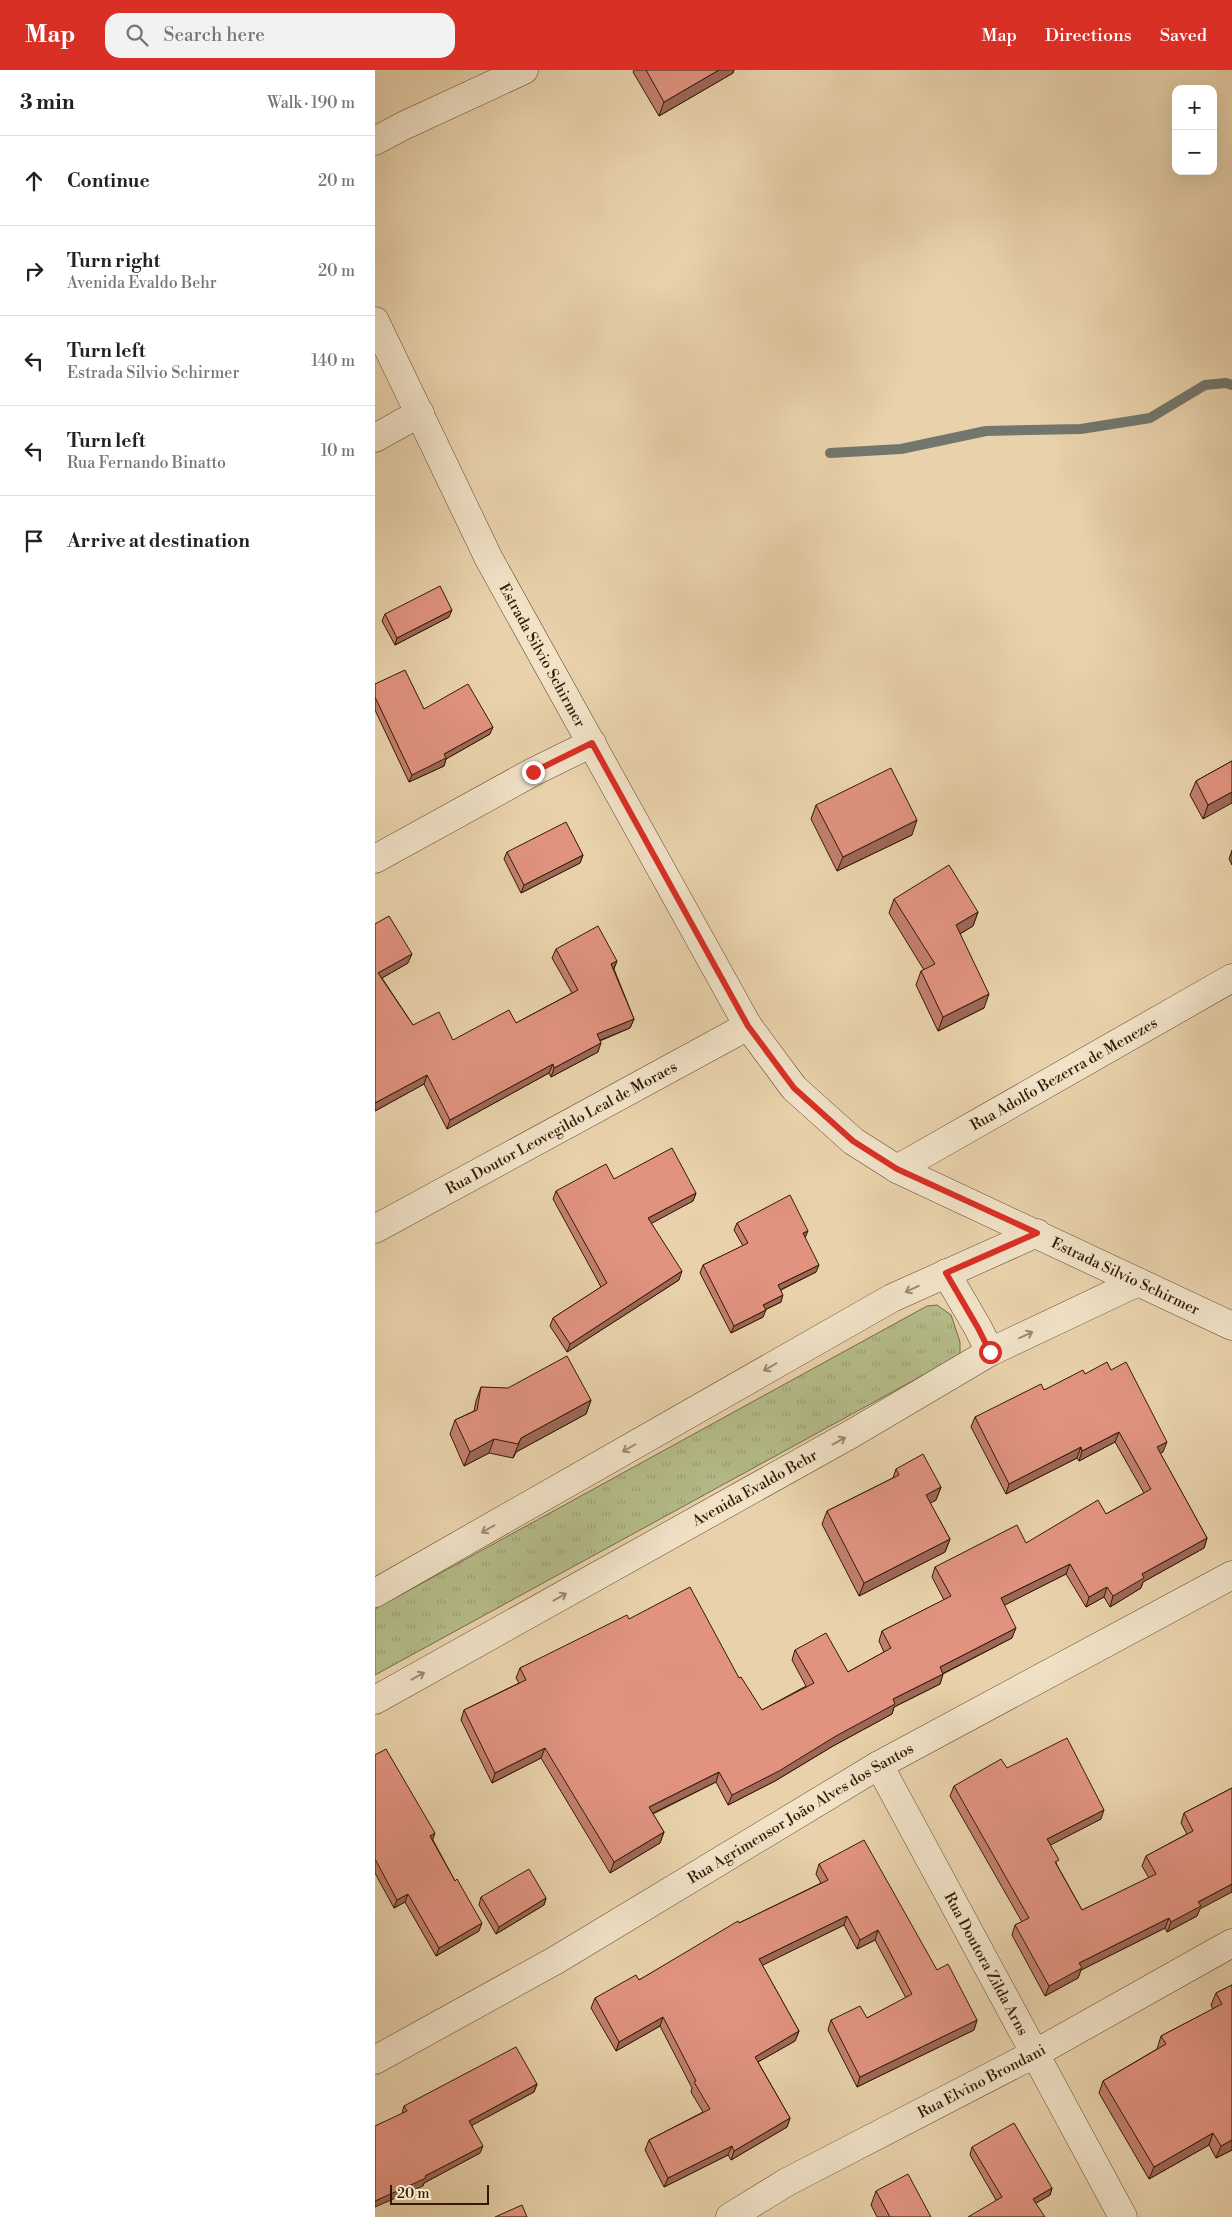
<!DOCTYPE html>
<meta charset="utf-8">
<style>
body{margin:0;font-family:"Libre Bodoni",serif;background:#f2f2f2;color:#222}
.controls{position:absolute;right:15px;top:15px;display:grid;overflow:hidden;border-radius:10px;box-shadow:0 5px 20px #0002}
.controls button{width:45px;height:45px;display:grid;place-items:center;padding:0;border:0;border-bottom:1px solid #e0e0e0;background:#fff;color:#222;font:25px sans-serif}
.scale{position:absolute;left:15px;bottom:12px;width:99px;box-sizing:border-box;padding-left:5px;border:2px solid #321b01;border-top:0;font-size:14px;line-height:18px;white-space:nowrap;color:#321b01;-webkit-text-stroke:4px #f1e2c8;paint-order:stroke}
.stop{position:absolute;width:15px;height:15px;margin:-11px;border:4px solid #d93025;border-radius:50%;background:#fff}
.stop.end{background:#d93025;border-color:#fff;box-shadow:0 1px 5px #0008}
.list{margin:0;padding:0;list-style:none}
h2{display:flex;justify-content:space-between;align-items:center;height:65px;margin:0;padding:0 20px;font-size:21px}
h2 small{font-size:16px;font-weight:400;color:#767676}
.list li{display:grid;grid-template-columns:32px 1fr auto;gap:15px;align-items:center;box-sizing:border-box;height:90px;padding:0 20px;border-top:1px solid #e0e0e0}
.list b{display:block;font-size:19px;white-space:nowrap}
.list p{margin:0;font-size:16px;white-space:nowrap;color:#767676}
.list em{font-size:16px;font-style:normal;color:#767676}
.icon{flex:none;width:28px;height:28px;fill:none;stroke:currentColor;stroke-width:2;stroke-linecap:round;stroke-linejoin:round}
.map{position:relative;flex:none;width:857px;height:2147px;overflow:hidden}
header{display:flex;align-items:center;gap:30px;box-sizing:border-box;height:70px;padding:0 25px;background:#d93025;color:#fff}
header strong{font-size:24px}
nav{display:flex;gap:28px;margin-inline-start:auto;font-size:18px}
.search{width:350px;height:45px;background:#f2f2f2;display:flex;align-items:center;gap:12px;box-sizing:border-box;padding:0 18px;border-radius:15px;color:#767676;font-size:19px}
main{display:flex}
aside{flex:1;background:#fff}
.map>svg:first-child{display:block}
.park{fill:url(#park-tufts);stroke:#746c45}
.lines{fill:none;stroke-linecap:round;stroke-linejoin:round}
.stream{stroke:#72776d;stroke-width:10}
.minor-casing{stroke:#60492c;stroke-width:29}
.minor{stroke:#f1e2c8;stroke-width:28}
.wall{fill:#c27e6e;stroke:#321b01}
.shaded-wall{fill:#9e675a;stroke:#321b01}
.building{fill:#e19380;stroke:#321b01}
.oneway{stroke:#9b886e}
.route{stroke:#d93025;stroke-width:6}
.labels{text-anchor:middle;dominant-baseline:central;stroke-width:4;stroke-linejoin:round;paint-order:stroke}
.street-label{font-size:15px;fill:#321b01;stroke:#f1e2c8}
</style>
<header>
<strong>Map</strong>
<div class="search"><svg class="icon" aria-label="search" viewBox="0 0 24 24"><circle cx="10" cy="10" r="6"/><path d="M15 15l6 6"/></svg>Search here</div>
<nav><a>Map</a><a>Directions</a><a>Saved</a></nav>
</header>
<main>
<aside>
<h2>3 min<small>Walk · 190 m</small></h2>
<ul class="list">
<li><svg class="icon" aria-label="ahead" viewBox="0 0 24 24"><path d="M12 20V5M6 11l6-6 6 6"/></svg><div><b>Continue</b></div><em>20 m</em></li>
<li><svg class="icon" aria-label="right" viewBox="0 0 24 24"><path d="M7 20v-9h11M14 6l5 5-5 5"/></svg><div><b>Turn right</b><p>Avenida Evaldo Behr</p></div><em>20 m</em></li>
<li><svg class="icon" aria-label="left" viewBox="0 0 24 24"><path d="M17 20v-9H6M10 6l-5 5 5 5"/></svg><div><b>Turn left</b><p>Estrada Silvio Schirmer</p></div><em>140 m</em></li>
<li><svg class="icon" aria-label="left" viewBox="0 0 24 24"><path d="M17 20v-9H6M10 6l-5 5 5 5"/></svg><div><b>Turn left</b><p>Rua Fernando Binatto</p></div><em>10 m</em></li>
<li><svg class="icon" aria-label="arrive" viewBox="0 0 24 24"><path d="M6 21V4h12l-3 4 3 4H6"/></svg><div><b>Arrive at destination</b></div></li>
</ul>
</aside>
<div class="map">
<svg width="857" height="2147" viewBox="0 0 857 2147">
<defs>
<pattern id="park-tufts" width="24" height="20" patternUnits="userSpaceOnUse" patternTransform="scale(1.25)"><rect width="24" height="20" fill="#b5bc89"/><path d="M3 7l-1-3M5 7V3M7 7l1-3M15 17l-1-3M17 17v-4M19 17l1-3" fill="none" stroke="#9ca174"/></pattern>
</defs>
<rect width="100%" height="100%" fill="#e9d2ab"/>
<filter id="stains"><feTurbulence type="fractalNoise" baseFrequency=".004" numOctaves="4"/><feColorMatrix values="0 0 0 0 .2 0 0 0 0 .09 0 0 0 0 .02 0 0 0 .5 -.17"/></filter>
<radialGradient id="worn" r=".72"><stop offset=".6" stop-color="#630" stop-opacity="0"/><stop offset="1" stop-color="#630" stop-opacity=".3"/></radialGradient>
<path class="park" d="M 562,1235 L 576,1245 L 585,1272 L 585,1285 L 0,1605 L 0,1539 L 552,1236 Z"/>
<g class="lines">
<path class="stream" d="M 455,383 L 526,379 L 611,361 L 706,359 L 775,348 L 830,315 L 851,313 L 857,315"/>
<g class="minor-casing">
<g id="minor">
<path d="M 0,71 L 28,56 L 149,0"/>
<path id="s1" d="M 0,251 L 114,489 L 373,956 L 419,1018 L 478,1071 L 522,1099 L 857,1256"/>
<path d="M 0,368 L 45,343"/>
<path d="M 0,789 L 158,702 L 217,673"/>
<path id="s2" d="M 522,1099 L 857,908"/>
<path id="s3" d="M 0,1159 L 373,956"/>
<path d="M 571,1203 L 603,1258 L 615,1282"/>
<path d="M 0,1523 L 517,1228 L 662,1163"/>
<path id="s4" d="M 0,1630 L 478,1363 L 615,1282 L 763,1212"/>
<path id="s5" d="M 504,1695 L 748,2147"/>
<path id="s6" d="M 0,1990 L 181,1890 L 504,1695 L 857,1505"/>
<path id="s7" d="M 355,2147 L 412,2112 L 661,1983 L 857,1873"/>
</g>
</g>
<use href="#minor" class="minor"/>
</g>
<g class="wall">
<path d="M 259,0 L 359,0 L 358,3 L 284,46 L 258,2 Z"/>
<path d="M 10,544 L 74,547 L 20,575 L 7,551 Z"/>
<path d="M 0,614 L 49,639 L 115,664 L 71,689 L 69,696 L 34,712 L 0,640 Z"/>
<path d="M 857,691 L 828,749 L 815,725 L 821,711 Z"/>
<path d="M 441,735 L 537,765 L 462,801 L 436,749 Z"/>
<path d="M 857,780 L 857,795 L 854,789 Z"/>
<path d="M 132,782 L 208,785 L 205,793 L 146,823 L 129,789 Z"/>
<path d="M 519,829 L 603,842 L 598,856 L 585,864 L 609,938 L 563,961 L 541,915 L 546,901 L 549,900 L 514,843 Z"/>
<path d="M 0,854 L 33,893 L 7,908 L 38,955 L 78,970 L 141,953 L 197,923 L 177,888 L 181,879 L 242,891 L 239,899 L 259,949 L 255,958 L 225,971 L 223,982 L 176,1007 L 174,1003 L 72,1059 L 49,1014 L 0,1041 Z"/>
<path d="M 239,1109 L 321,1123 L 318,1131 L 276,1153 L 304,1210 L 192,1282 L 175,1256 L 178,1248 L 226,1217 L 178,1129 L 181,1121 Z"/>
<path d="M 362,1153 L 430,1168 L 441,1202 L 406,1220 L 406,1232 L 390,1240 L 388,1247 L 356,1263 L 325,1203 L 328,1195 L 368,1176 L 359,1160 Z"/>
<path d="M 736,1300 L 788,1382 L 785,1383 L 832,1468 L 829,1478 L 768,1512 L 766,1518 L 735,1537 L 729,1527 L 711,1537 L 691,1504 L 629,1535 L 637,1568 L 568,1604 L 565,1614 L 519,1637 L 517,1644 L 458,1676 L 400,1711 L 353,1735 L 341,1712 L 278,1744 L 289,1762 L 285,1773 L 235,1803 L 166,1688 L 117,1713 L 86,1650 L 89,1640 L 144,1613 L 141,1608 L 145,1598 L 254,1549 L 364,1608 L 387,1640 L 431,1616 L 417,1590 L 420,1580 L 473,1602 L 509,1582 L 504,1571 L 507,1561 L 569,1530 L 557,1507 L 560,1497 L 651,1473 L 731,1444 L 769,1423 L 740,1372 L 704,1391 L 702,1388 L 631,1424 L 596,1357 L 600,1347 L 710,1304 Z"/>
<path d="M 106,1317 L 216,1330 L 211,1344 L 141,1382 L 138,1388 L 114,1383 L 89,1396 L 75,1364 L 80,1350 L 99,1341 L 101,1331 Z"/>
<path d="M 521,1399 L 566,1417 L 561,1430 L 555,1433 L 575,1469 L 570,1482 L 484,1526 L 447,1454 L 452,1441 L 518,1408 Z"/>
<path d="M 0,1685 L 58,1770 L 80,1811 L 104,1861 L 61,1886 L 30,1832 L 19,1838 L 0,1803 Z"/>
<path d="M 632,1698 L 726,1749 L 675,1775 L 682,1795 L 707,1840 L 774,1808 L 767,1796 L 771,1786 L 812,1764 L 806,1753 L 809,1743 L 857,1718 L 822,1846 L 792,1862 L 790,1858 L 706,1900 L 703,1908 L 670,1926 L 637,1865 L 640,1855 L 647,1852 L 575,1726 L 579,1716 Z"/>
<path d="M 444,1794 L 562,1900 L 602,1950 L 599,1960 L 482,2017 L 453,1960 L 456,1950 L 492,1948 L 531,1928 L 500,1870 L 482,1879 L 469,1855 L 387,1895 L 424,1961 L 420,1971 L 383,1992 L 415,2048 L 412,2057 L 356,2090 L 353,2085 L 289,2117 L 270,2080 L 274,2070 L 328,2042 L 316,2022 L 317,2018 L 285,1956 L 241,1981 L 216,1938 L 220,1928 L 264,1910 L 364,1853 L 446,1813 L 441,1804 Z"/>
<path d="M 106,1827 L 171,1828 L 169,1835 L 121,1864 L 104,1835 Z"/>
<path d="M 857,1915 L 857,2080 L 841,2088 L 834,2075 L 774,2109 L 724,2023 L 728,2011 L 782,1979 L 786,1966 L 838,1939 L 836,1935 L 841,1923 Z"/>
<path d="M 162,2014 L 159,2022 L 97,2055 L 105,2083 L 49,2113 L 48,2116 L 27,2043 L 29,2036 Z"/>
<path d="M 597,2077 L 677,2118 L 675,2125 L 661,2133 L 621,2130 L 595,2085 Z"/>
<path d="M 501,2121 L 556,2147 L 502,2147 L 496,2135 Z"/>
</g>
<g class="shaded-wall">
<path d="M 344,0 L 359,0 L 358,3 L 284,46 L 289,32 Z"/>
<path d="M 77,540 L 74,547 L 20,575 L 22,568 Z"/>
<path d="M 118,657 L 115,664 L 71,689 L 69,696 L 34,712 L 37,705 L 69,684 Z"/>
<path d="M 857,722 L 857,733 L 828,749 L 833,735 Z"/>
<path d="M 542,750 L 537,765 L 462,801 L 468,787 Z"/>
<path d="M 208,785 L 205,793 L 146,823 L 149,815 Z"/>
<path d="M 603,842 L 598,856 L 576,869 L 581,855 Z"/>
<path d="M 37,884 L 33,893 L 0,912 L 3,903 Z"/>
<path d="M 242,891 L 238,900 L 236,894 Z"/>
<path d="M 614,924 L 609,938 L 563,961 L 568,947 Z"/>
<path d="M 259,949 L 255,958 L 218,973 L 222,964 Z"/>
<path d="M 226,973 L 223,982 L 176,1007 L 179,998 Z"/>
<path d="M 178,994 L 174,1003 L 72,1059 L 75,1050 Z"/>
<path d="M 52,1005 L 49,1014 L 0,1041 L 0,1033 Z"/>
<path d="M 321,1123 L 318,1131 L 270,1157 L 273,1148 Z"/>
<path d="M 433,1161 L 430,1168 L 428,1163 Z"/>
<path d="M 444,1195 L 441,1202 L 401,1222 L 403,1215 Z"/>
<path d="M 307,1201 L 304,1210 L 192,1282 L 195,1274 Z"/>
<path d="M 408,1225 L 406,1232 L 385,1242 L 388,1235 Z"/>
<path d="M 391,1240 L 388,1247 L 356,1263 L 359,1256 Z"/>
<path d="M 216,1330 L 211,1344 L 141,1382 L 138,1388 L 146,1368 Z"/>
<path d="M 744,1362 L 740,1372 L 704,1391 L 707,1381 Z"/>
<path d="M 119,1369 L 114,1383 L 89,1396 L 95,1382 Z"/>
<path d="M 792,1372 L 788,1382 L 778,1387 L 782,1377 Z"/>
<path d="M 706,1377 L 702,1388 L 631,1424 L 634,1414 Z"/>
<path d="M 566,1417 L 561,1430 L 546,1438 L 551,1425 Z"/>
<path d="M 832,1468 L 829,1478 L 768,1512 L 766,1518 L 735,1537 L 738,1526 L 767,1504 Z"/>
<path d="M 575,1469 L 570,1482 L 484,1526 L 489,1513 Z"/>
<path d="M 695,1494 L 691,1504 L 622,1539 L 626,1528 Z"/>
<path d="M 732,1517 L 729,1527 L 711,1537 L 714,1527 Z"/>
<path d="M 641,1558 L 637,1568 L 561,1607 L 565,1597 Z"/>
<path d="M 568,1604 L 565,1614 L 519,1637 L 517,1644 L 458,1676 L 400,1711 L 353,1735 L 357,1725 L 518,1629 Z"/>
<path d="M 170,1678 L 166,1688 L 117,1713 L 120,1703 Z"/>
<path d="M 344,1702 L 341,1712 L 270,1747 L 274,1737 Z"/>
<path d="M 729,1740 L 726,1749 L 668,1779 L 672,1769 Z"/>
<path d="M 289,1762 L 285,1773 L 235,1803 L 239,1792 Z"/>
<path d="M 60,1763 L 57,1772 L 55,1766 Z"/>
<path d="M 857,1814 L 857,1822 L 825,1839 L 822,1846 L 792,1862 L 796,1852 L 823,1832 Z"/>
<path d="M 33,1824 L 30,1832 L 19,1838 L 22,1830 Z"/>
<path d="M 171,1828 L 169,1835 L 121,1864 L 124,1857 Z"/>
<path d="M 472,1846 L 469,1855 L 380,1899 L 384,1889 Z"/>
<path d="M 794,1848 L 790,1858 L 706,1900 L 703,1908 L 670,1926 L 674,1916 L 704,1893 Z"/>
<path d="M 107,1853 L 104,1861 L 61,1886 L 64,1878 Z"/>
<path d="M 503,1860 L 500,1870 L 482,1879 L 485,1870 Z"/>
<path d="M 288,1947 L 285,1956 L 241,1981 L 244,1972 Z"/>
<path d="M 602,1950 L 599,1960 L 482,2017 L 485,2007 Z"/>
<path d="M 424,1961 L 420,1971 L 376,1996 L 380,1987 Z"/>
<path d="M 162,2014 L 159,2022 L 92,2058 L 94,2051 Z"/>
<path d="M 415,2048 L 412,2057 L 356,2090 L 359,2081 Z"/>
<path d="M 838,2063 L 834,2075 L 774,2109 L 779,2097 Z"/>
<path d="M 857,2070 L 857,2080 L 841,2088 L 846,2076 Z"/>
<path d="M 108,2076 L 105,2083 L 49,2113 L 48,2116 L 0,2137 L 0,2131 L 50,2106 Z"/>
<path d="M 357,2076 L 353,2085 L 289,2117 L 293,2108 Z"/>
<path d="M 677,2118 L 675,2125 L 656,2136 L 658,2129 Z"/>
</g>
<g class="building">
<path d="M 271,0 L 344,0 L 289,32 Z"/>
<path d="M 65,516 L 77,540 L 22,568 L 10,544 Z"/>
<path d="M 30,600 L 49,639 L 93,614 L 118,657 L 69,684 L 71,688 L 37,705 L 0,627 L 0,614 Z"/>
<path d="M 857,691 L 857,722 L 833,735 L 821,711 Z"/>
<path d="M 516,698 L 542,750 L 468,787 L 441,735 Z"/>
<path d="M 191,752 L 208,785 L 149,815 L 132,782 Z"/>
<path d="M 574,795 L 603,842 L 581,855 L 614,924 L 568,947 L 546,901 L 560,894 L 519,829 Z"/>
<path d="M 14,846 L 37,884 L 3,903 L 38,955 L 64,942 L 78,970 L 134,940 L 141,953 L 203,920 L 181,879 L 223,856 L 242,891 L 236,894 L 259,949 L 222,964 L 226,973 L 179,998 L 178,994 L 75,1050 L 52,1005 L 0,1033 L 0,854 Z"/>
<path d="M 297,1078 L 321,1123 L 273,1148 L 307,1201 L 195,1274 L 178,1248 L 232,1213 L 181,1121 L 231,1094 L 239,1109 Z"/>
<path d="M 415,1125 L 433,1161 L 428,1163 L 444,1195 L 403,1215 L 408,1225 L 388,1235 L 391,1240 L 359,1256 L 328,1195 L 373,1173 L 362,1153 Z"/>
<path d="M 192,1286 L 216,1330 L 146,1368 L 143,1374 L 119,1369 L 95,1382 L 80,1350 L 102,1340 L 106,1317 L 133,1318 Z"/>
<path d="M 732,1292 L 736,1300 L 751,1292 L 792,1372 L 782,1377 L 832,1468 L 767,1504 L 769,1508 L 738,1526 L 732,1517 L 714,1527 L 695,1494 L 626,1528 L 641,1558 L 565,1597 L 568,1604 L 518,1629 L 520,1634 L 461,1666 L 404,1701 L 357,1725 L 344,1702 L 274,1737 L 289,1762 L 239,1792 L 170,1678 L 120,1703 L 89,1640 L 151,1610 L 145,1598 L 252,1545 L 254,1549 L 315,1517 L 364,1608 L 366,1607 L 387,1640 L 439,1613 L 420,1580 L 451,1563 L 473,1602 L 516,1578 L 507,1561 L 576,1526 L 560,1497 L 642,1455 L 651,1473 L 723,1430 L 731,1444 L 776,1419 L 744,1362 L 707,1381 L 706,1377 L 634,1414 L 600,1347 L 666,1314 L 669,1320 L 708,1300 L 710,1304 Z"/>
<path d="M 548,1384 L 566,1417 L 551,1425 L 575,1469 L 489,1513 L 452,1441 L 524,1405 L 521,1399 Z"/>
<path d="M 692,1668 L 729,1740 L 672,1769 L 684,1790 L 680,1792 L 707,1840 L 781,1804 L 771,1786 L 818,1761 L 809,1743 L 857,1718 L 857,1814 L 823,1832 L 826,1836 L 796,1852 L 794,1848 L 704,1893 L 707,1898 L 674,1916 L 640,1855 L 654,1848 L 579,1716 L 626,1689 L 632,1698 Z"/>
<path d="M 11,1679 L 60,1763 L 55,1766 L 80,1811 L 82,1809 L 107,1853 L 64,1878 L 33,1824 L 22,1830 L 0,1789 L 0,1685 Z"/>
<path d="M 489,1770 L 562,1900 L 573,1894 L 602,1950 L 485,2007 L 456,1950 L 485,1936 L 492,1948 L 537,1924 L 503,1860 L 485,1870 L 472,1846 L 384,1889 L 424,1961 L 380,1987 L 415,2048 L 359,2081 L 357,2076 L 293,2108 L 274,2070 L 335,2039 L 319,2012 L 321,2011 L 288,1947 L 244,1972 L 220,1928 L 261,1905 L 264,1910 L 363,1851 L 364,1853 L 453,1810 L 444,1794 Z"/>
<path d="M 154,1799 L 171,1828 L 124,1857 L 106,1827 Z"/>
<path d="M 857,1915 L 857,2070 L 846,2076 L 838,2063 L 779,2097 L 728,2011 L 791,1974 L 786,1966 L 847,1934 L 841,1923 Z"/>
<path d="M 141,1977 L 162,2014 L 94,2051 L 108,2076 L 50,2106 L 51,2108 L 0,2131 L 0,2056 L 32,2041 L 29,2036 Z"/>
<path d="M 639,2053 L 677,2118 L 658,2129 L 670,2147 L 593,2147 L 627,2127 L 597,2077 Z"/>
<path d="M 533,2104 L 556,2147 L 515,2147 L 501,2121 Z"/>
<path d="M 147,2135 L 152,2147 L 120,2147 Z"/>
</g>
<defs><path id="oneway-shaft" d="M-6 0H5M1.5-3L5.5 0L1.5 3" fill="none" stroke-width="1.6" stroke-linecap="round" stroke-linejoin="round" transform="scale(1.25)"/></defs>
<g class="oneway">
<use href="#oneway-shaft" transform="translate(537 1219) rotate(155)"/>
<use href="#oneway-shaft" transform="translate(651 1265) rotate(-25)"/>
<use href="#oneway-shaft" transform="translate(395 1297) rotate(150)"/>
<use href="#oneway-shaft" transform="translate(464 1371) rotate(-29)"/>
<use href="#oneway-shaft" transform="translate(254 1378) rotate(150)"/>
<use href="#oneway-shaft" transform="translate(113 1459) rotate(150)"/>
<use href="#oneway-shaft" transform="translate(185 1527) rotate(-29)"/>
<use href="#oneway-shaft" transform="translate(43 1606) rotate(-29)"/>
</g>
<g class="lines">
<path class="route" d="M 158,702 L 217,673 L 373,956 L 419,1018 L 478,1071 L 522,1099 L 662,1163 L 571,1203 L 603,1258 L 615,1282"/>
</g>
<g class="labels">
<g class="street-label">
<text stroke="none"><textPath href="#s1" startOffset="374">Estrada Silvio Schirmer</textPath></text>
<text stroke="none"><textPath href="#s2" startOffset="192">Rua Adolfo Bezerra de Menezes</textPath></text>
<text stroke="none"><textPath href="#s3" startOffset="212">Rua Doutor Leovegildo Leal de Moraes</textPath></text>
<text stroke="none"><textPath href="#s1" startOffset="1259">Estrada Silvio Schirmer</textPath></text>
<text stroke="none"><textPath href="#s4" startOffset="435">Avenida Evaldo Behr</textPath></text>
<text stroke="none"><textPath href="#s6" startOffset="492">Rua Agrimensor João Alves dos Santos</textPath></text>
<text stroke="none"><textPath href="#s5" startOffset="226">Rua Doutora Zilda Arns</textPath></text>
<text stroke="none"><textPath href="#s7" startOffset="286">Rua Elvino Brondani</textPath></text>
</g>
</g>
<rect width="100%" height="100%" filter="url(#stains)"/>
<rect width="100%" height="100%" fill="url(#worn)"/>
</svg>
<div class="controls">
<button>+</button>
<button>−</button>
</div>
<div class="scale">20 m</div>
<div class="stop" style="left:615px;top:1282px"></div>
<div class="stop end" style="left:158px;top:702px"></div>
</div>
</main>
